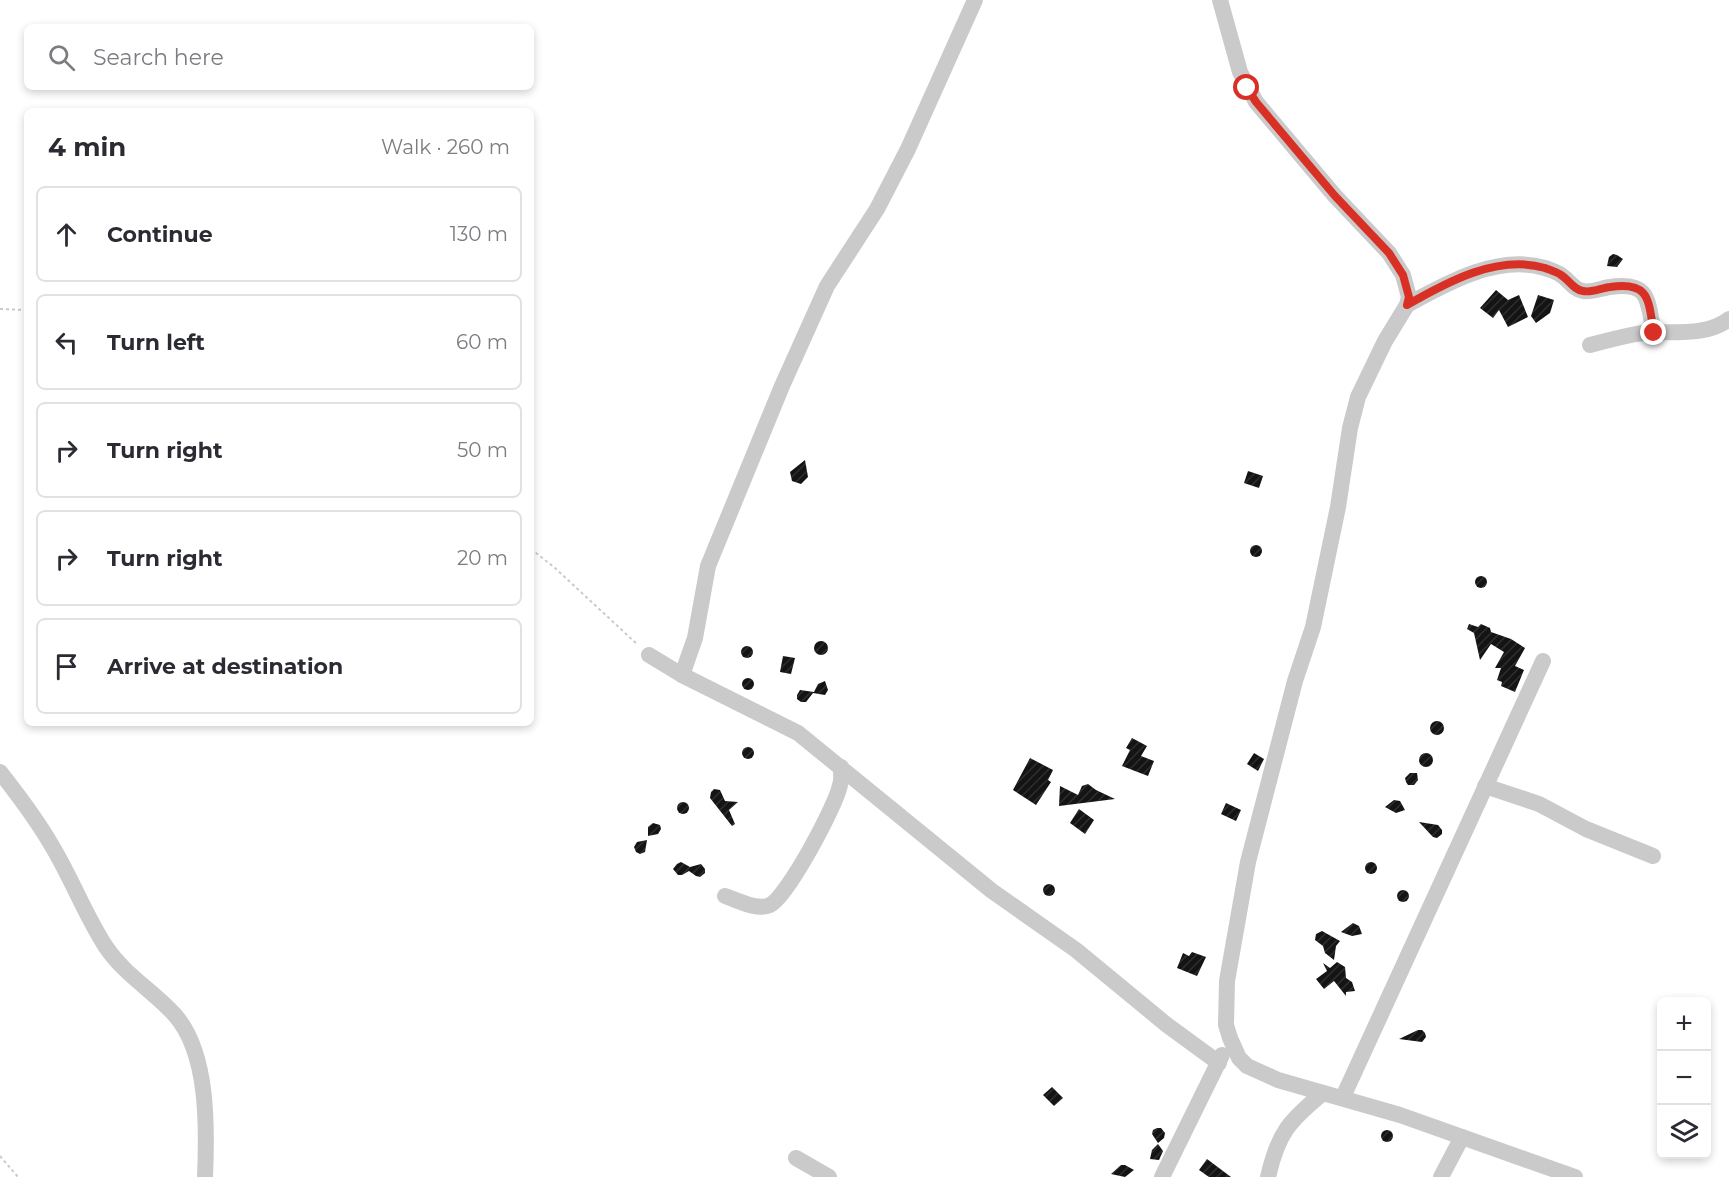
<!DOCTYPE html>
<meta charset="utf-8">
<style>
body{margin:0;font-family:Montserrat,sans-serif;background:#f2f2f3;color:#2b2b33}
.controls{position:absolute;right:18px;bottom:18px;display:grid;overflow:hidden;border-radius:9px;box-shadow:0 3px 9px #0003}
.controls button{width:54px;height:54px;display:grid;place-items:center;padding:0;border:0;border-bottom:2px solid #e1e1e2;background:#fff;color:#2b2b33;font:30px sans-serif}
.stop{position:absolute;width:18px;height:18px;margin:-14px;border:4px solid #d93025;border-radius:50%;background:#fff}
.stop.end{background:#d93025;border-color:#fff;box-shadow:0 2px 6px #0008}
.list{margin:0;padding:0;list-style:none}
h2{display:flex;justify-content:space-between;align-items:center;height:78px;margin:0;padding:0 24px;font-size:26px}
h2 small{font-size:20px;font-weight:400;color:#7c7c81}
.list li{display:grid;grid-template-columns:39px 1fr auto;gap:18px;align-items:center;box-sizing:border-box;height:96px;margin:0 12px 12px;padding:0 12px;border:2px solid #e1e1e2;border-radius:9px}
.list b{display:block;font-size:22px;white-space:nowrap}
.list em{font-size:20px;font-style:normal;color:#7c7c81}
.icon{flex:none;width:33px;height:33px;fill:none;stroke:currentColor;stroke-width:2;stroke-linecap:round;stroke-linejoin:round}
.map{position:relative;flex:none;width:1729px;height:1177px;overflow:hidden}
.search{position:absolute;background:#fff;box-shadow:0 3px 9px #0003;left:24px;top:24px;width:510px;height:66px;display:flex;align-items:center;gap:15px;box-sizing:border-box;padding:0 21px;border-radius:9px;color:#7c7c81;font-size:22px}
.panel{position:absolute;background:#fff;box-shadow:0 3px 9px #0003;left:24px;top:108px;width:510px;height:618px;border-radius:9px}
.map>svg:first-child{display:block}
.building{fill:url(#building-hatch)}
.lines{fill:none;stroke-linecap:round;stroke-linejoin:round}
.path{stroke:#cacaca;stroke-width:2;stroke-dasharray:3 3;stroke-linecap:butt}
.minor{stroke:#cacaca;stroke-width:16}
.route{stroke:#d93025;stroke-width:8}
</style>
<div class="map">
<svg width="1729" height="1177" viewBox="0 0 1729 1177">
<defs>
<pattern id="building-hatch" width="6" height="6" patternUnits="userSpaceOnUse" patternTransform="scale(1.5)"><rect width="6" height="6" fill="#141414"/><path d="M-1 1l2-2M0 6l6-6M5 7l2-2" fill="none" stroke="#2e2e2e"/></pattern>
</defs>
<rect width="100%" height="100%" fill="#fff"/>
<g class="building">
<path d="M 1613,254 L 1617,255 L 1623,259 L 1617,267 L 1607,266 L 1609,257 Z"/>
<path d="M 1496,290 L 1508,300 L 1519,295 L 1528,317 L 1508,327 L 1499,310 L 1493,318 L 1480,308 Z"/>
<path d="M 1538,295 L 1554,300 L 1550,313 L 1536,323 L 1531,316 Z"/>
<path d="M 805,460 L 808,477 L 801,484 L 792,481 L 790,472 Z"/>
<path d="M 1248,471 L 1263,476 L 1259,488 L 1244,483 Z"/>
<circle cx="1256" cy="551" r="6"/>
<circle cx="1481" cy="582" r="6"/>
<path d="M 1469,624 L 1478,627 L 1481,624 L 1490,628 L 1491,632 L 1511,639 L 1525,648 L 1515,666 L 1524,670 L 1515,692 L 1501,686 L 1502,682 L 1497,680 L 1501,668 L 1495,668 L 1504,652 L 1491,644 L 1480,660 L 1474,633 L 1467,629 Z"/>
<circle cx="821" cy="648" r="7"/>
<circle cx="747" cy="652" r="6"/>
<path d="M 783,656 L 795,658 L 791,674 L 780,672 Z"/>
<circle cx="748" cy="684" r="6"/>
<path d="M 825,681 L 828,690 L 825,695 L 813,693 L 806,702 L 801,702 L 797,699 L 797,695 L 800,690 L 814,692 L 818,684 Z"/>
<circle cx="1437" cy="728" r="7"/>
<path d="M 1132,738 L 1147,746 L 1141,756 L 1154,761 L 1148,776 L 1122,766 L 1130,750 L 1126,748 Z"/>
<circle cx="748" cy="753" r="6"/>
<path d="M 1254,753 L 1264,759 L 1258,771 L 1247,764 Z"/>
<circle cx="1426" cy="760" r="7"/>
<path d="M 1030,758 L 1053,770 L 1048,780 L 1051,782 L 1036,805 L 1013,790 Z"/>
<path d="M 1410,773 L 1417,773 L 1418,780 L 1414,785 L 1408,785 L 1406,782 L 1405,778 Z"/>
<path d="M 1088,784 L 1096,790 L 1115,799 L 1059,806 L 1060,786 L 1078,795 L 1082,786 Z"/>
<path d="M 714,789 L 720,790 L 725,801 L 738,802 L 729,810 L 735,824 L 732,826 L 710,798 L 711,792 Z"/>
<path d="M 1394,800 L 1400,801 L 1405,810 L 1396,813 L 1385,807 Z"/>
<circle cx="683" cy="808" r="6"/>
<path d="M 1226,803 L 1241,810 L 1236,821 L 1221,814 Z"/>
<path d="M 1079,809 L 1094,820 L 1085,834 L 1070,823 Z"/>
<path d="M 1419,822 L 1438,825 L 1442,830 L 1442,834 L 1437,838 L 1433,837 Z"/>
<path d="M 653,823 L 660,825 L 661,829 L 658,834 L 648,836 L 648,827 Z"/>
<path d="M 647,840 L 645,852 L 640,854 L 636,852 L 634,847 L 637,842 Z"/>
<circle cx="1371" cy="868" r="6"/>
<path d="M 681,862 L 690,867 L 701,864 L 705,869 L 705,873 L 700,877 L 696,876 L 689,871 L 682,875 L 678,875 L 673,869 L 677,864 Z"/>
<circle cx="1049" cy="890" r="6"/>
<circle cx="1403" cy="896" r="6"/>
<path d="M 1353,923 L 1359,926 L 1362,934 L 1352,936 L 1341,932 Z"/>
<path d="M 1322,931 L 1340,941 L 1336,946 L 1334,960 L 1325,953 L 1323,946 L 1315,940 L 1316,934 Z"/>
<path d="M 1192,952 L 1206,957 L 1197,976 L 1177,968 L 1183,953 L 1189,956 Z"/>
<path d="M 1337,962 L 1345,967 L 1346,978 L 1352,982 L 1355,991 L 1346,992 L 1346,996 L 1334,981 L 1324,989 L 1316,979 L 1327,971 L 1323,963 L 1330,968 Z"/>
<path d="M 1418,1030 L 1422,1030 L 1425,1033 L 1426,1037 L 1422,1042 L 1399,1039 Z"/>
<path d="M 1052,1087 L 1063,1098 L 1054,1106 L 1043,1095 Z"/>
<path d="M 1157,1128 L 1161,1128 L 1165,1133 L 1164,1138 L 1158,1143 L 1152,1134 L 1153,1130 Z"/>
<circle cx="1387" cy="1136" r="6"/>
<path d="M 1158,1144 L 1163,1151 L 1159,1160 L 1150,1159 L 1152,1150 Z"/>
<path d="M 1207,1159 L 1231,1177 L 1209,1177 L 1199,1170 Z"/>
<path d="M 1121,1165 L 1125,1165 L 1134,1170 L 1125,1177 L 1111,1174 Z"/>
</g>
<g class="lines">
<g class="path">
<path d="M 0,309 L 27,310"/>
<path d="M 531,549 L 555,568 L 638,645"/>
<path d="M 0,1156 L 18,1177"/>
</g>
<g class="minor">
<path d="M 1220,0 L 1240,72 L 1256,102 L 1335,196 L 1389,253 L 1403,275 L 1409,297 L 1407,305 L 1385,341 L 1358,397 L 1350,428 L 1338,507 L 1313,627 L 1295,681 L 1248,862 L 1227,981 L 1226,1025 L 1230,1038 L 1239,1058 L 1247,1066 L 1278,1080 L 1400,1115 L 1575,1177"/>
<path d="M 1407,305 C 1447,283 1498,254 1545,268 C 1550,270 1557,272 1561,275 C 1569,280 1574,290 1583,291 C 1592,293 1601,288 1610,287 C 1651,281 1647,301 1654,333"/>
<path d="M 1590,345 C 1605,341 1621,337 1636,334 C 1666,329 1703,339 1729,319"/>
<path d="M 649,655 L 682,675 L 798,733 L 992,891 L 1076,950 L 1167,1025 L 1219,1063"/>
<path d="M 682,675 L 695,638 L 708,566 L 782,386 L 827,286 L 877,209 L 908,149 L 975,0"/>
<path d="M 0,772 C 19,796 37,820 52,846 C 72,879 85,915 106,947 C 124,974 153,991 174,1014 C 209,1052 207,1129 205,1177"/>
<path d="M 1485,786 L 1539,804 L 1586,829 L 1653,856"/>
<path d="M 725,896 C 737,900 757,911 770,905 C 787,897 836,806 840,785 C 842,780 841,773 841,767"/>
<path d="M 1343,1097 L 1543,661"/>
<path d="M 796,1158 L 829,1177"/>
<path d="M 1162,1177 L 1222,1055"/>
<path d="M 1268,1177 C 1278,1133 1289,1121 1323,1093"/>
<path d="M 1441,1177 L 1462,1137"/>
</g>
</g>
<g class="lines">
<path class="route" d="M 1247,88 L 1256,102 L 1335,196 L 1389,253 L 1403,275 L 1409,297 L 1407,305 C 1447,282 1498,254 1545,268 C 1550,270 1557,272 1561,275 C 1569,280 1574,290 1583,291 C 1592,293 1601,288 1610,287 C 1651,281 1648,301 1654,333"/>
</g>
</svg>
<div class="controls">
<button>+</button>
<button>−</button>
<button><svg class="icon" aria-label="layers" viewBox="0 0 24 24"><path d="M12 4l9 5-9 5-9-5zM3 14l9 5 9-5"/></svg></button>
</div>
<div class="stop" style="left:1247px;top:88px"></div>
<div class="stop end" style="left:1654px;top:333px"></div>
<div class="search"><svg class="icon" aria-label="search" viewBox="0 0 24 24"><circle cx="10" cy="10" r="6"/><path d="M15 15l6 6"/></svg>Search here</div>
<section class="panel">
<h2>4 min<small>Walk · 260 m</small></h2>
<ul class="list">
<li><svg class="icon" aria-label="ahead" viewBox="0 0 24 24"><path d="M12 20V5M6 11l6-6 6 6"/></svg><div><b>Continue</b></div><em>130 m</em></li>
<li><svg class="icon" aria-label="left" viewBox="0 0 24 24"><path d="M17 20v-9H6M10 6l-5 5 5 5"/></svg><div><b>Turn left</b></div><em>60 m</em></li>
<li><svg class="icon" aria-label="right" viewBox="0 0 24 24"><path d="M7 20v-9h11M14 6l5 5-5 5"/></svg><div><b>Turn right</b></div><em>50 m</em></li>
<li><svg class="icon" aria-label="right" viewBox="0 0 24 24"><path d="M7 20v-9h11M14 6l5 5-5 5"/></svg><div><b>Turn right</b></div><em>20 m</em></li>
<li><svg class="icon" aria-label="arrive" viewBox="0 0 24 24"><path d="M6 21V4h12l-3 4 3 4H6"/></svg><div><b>Arrive at destination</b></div></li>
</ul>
</section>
</div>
